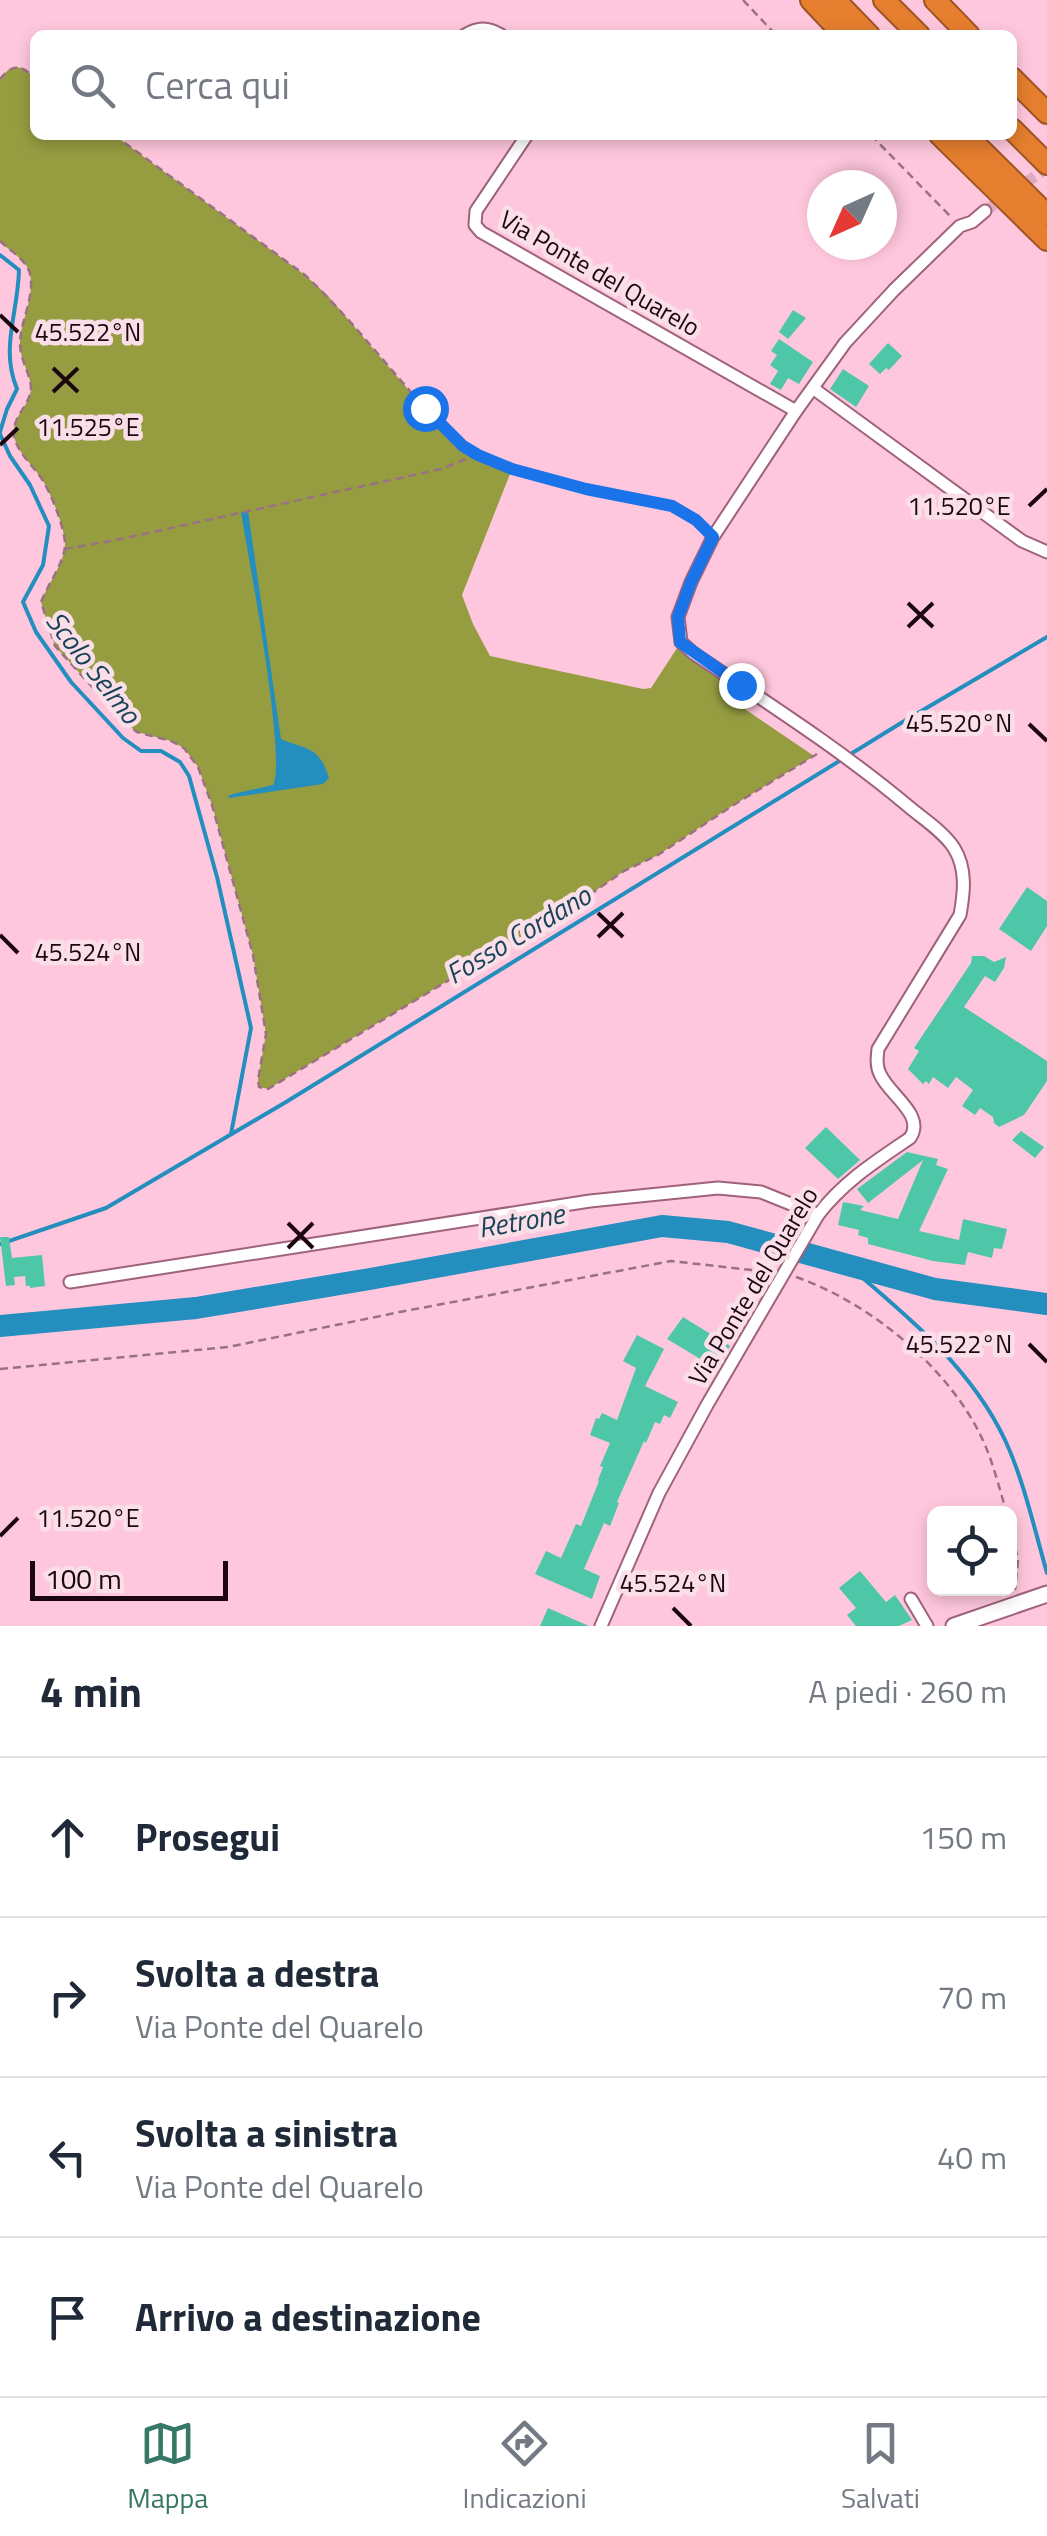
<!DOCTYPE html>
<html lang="it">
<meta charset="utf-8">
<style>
body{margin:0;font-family:"Titillium Web",sans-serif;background:#f6f6f7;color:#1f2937}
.controls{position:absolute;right:30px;bottom:30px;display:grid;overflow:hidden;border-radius:15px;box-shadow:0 5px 15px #0003}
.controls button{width:90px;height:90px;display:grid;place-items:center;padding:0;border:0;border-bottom:2px solid #e0e1e3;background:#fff;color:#1f2937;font:50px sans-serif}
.compass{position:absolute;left:807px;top:170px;width:90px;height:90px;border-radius:50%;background:#fff;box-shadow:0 5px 15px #0003;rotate:225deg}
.scale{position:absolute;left:30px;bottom:25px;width:198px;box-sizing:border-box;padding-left:10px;border:5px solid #1c0610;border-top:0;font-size:28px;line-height:35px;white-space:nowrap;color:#1c0610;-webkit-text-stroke:8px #fadee8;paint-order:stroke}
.stop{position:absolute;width:30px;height:30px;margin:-22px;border:8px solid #1a73e8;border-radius:50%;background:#fff}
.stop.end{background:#1a73e8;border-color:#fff;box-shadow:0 2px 10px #0008}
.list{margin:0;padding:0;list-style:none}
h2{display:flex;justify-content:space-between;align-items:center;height:130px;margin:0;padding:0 40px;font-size:42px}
h2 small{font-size:32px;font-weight:400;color:#747a83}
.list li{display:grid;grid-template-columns:65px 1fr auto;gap:30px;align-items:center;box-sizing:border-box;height:160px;padding:0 40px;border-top:2px solid #e0e1e3}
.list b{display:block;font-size:38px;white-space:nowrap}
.list p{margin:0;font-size:32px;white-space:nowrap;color:#747a83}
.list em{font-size:32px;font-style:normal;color:#747a83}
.icon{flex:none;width:55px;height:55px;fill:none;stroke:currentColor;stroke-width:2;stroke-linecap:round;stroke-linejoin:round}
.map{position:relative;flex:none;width:1047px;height:1626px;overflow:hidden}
.search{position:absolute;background:#fff;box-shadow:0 5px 15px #0003;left:30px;right:30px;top:30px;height:110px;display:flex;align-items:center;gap:25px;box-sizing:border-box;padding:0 35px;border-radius:15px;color:#747a83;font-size:38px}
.sheet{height:770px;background:#fff}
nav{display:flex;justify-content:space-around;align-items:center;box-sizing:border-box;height:140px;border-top:2px solid #e0e1e3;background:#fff;font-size:28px;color:#747a83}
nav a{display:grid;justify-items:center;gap:5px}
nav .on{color:#377766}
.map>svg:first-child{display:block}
.forest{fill:#969d41}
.water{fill:#248ebe}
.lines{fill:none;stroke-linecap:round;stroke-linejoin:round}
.stream{stroke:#248ebe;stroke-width:4}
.river{stroke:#248ebe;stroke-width:22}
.building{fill:#4ec6a8}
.street-tunnel{stroke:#ddaabe;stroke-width:11;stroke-dasharray:11 5.5;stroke-linecap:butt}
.street-casing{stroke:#9f627c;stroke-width:15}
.secondary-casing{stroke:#9f627c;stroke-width:19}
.highway-casing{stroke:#9f5424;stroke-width:24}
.path{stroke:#9a7182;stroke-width:2.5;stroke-dasharray:8 5;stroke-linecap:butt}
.street{stroke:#fff;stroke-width:11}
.secondary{stroke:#fff;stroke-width:15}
.highway{stroke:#e57e2f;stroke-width:20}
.route{stroke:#1a73e8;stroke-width:12}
.ticks{fill:none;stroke:#1c0610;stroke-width:4}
.labels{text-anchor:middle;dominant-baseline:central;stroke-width:9;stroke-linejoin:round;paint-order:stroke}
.street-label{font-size:25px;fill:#1c0610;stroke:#fadee8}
.water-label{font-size:28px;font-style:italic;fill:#194358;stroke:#fadee8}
.ticks-label{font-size:25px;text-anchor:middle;fill:#1c0610;stroke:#fadee8;stroke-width:9;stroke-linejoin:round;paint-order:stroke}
</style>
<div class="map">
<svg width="1047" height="1626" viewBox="0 0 1047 1626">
<rect width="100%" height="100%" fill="#ffc7dd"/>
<path class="forest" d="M 15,67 L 22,68 L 35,77 L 35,135 L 114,135 L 305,275 L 328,296 L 425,409 L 463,446 L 478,455 L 512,469 L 462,595 L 473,624 L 490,656 L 643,689 L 651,688 L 681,642 L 741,685 L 732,699 L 736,703 L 814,756 L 732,806 L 658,855 L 624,871 L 582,900 L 268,1089 L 259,1087 L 258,1080 L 266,1034 L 253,955 L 212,805 L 198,767 L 184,748 L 171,741 L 137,732 L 123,721 L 55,646 L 41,602 C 47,586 64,563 65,546 C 66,530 49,487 39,475 C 30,463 17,451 14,436 C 12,418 26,409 30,394 C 35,380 19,361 20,342 C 21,320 35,296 30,274 C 27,260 10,252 0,241 L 0,79 L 8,70 Z"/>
<path class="water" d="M 248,511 L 281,739 C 306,750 319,745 329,778 L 323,784 L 229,798 L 228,796 L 233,794 L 273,785 C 287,759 248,555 241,512 Z"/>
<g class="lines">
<g class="stream">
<path d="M 0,255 L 19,270 C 18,314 0,348 17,389 L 7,409 L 0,432"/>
<path d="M 0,434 L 10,456 L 30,485 L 49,526 L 43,565 L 23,602 L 36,632 L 71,682 L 123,738 L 141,751 L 161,751 L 180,762 L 189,776 L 217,877 L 251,1028 L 231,1134"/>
<path d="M 0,1244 L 106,1208 L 286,1102 L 901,723 L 1047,637"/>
<path d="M 845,1263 C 906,1315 970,1366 1005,1440 C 1023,1478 1035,1531 1047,1573"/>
</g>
<path class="river" d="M 0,1326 L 196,1308 L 370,1279 L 662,1226 L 728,1232 L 935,1289 L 1047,1304"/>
</g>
<g class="building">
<path d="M 793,310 L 806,318 L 788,339 L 779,332 Z"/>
<path d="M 779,339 L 813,362 L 799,384 L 788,378 L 781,390 L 770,384 L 778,371 L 770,365 L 777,355 L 771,351 Z"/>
<path d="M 888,343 L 902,356 L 889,370 L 886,368 L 880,374 L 869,364 Z"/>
<path d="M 843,369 L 869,386 L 856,407 L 830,389 Z"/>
<path d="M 1027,887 L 1047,901 L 1047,926 L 1031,951 L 999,929 Z"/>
<path d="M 972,956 L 984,956 L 994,962 L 1006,957 L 1004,968 L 995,982 L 985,976 L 964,1007 L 1047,1061 L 1047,1081 L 1024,1115 L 999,1127 L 994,1123 L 993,1117 L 980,1108 L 975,1115 L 962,1106 L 973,1090 L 956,1077 L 948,1088 L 933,1077 L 929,1084 L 926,1081 L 923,1084 L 908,1069 L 919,1051 L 914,1048 L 971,963 Z"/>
<path d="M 826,1127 L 860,1160 L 838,1179 L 805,1148 Z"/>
<path d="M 1021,1131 L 1044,1147 L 1035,1158 L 1012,1140 Z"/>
<path d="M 907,1152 L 938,1159 L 936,1165 L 948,1169 L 919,1231 L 959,1240 L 963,1219 L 1007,1229 L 1002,1249 L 994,1248 L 992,1258 L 968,1252 L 965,1265 L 933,1261 L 868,1244 L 868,1238 L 858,1235 L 859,1230 L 838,1225 L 843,1202 L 864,1206 L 860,1210 L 898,1219 L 923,1160 L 868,1203 L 857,1189 Z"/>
<path d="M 0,1237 L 9,1237 L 12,1258 L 42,1255 L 45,1286 L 30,1288 L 30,1286 L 26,1286 L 25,1276 L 14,1277 L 15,1285 L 6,1286 Z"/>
<path d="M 683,1317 L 730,1346 L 717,1369 L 667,1339 Z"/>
<path d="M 637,1335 L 664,1349 L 645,1386 L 678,1402 L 670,1418 L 664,1415 L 660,1424 L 655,1422 L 646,1443 L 644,1441 L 617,1502 L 619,1503 L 610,1526 L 604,1523 L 584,1569 L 600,1576 L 592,1599 L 535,1574 L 546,1551 L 561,1558 L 576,1524 L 581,1526 L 599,1481 L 598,1480 L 603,1467 L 600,1466 L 610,1443 L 590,1435 L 596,1418 L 599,1419 L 602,1413 L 617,1420 L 636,1368 L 623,1361 Z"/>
<path d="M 860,1571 L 886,1602 L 895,1595 L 912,1620 L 899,1626 L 856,1626 L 847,1615 L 856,1608 L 839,1588 Z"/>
<path d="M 548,1608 L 589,1626 L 540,1626 Z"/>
</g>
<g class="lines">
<path class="street-tunnel" d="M 985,211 L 1047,168"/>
<g class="street-casing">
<g id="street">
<path d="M 465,35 C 478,27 488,27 501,35"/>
<path d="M 527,135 L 476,211 L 475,225 L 481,232 L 796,411"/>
<path d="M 814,389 L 1022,541 L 1047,552"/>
<path d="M 70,1282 L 590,1201 L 718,1188 L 761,1192 L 818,1215"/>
<path d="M 911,1599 L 927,1626"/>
<path d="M 601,1626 L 659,1493 L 707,1405 L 818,1215 C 843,1182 876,1161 910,1138 C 926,1115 889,1095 880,1074 C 876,1066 877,1058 878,1049 L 960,915 C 964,893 967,869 954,848 C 944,832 922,818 908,806 C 840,749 766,702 693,653 L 681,642 L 678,617 L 691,582 L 713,537 L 796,411 L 845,343 L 894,290 L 960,226 L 972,222 L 985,211"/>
</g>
</g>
<g class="secondary-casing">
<path id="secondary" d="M 954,1626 L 1047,1594"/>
</g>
<g class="highway-casing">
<g id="highway">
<path d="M 811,0 L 844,35"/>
<path d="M 835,0 L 869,35"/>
<path d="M 884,0 L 919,35"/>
<path d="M 935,0 L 969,35"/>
<path d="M 1012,78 L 1047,113"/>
<path d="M 1012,129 L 1047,164"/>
<path d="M 940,135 L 1047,240"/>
<path d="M 966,135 L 1047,215"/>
</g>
</g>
<g class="path">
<path d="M 743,0 L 776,35"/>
<path d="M 0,79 C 14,63 19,65 35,77"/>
<path d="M 114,135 L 305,275 C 340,308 371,346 403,383 C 424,407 446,436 474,453 C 508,472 553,482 591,490 C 630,499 675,499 705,529"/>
<path d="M 871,135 L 950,216"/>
<path d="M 0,241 C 10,251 27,260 30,274 C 35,296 21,320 20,342 C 19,361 35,380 30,394 C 26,409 12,418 14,436 C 17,451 30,463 39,475 C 49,487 66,530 65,546 C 64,563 47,586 41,602 L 55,646 L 123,721 L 137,732 L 171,741 L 184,748 L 198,767 L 212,805 L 253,955 L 266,1034 L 258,1080 L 259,1087 L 268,1089 L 582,900 L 624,871 L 658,855 L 732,806 L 817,754"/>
<path d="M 65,549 L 116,540 L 441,469 L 476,455"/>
<path d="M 796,1277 C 874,1304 960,1376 989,1455 C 996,1474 1001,1494 1007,1514"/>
<path d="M 0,1369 L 228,1347 L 405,1311 L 671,1261 L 769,1272"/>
<path d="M 1010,1522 L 1018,1560 L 1015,1590"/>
</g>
<use href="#street" class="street"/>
<use href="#secondary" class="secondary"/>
<use href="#highway" class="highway"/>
</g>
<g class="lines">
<path class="route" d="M 425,408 L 463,446 L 478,455 L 512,469 L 586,489 L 672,506 L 696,520 L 713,537 L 691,582 L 678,617 L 680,642 L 741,685"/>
</g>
<path class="ticks" d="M 0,315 L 18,332M 53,368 L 78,392M 53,392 L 78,368M 0,445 L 18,428M 1029,506 L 1047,489M 908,603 L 933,627M 908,627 L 933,603M 1029,724 L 1047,741M 598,913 L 623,937M 0,935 L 18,953M 598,937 L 623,913M 288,1223 L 313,1248M 288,1248 L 313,1223M 1029,1344 L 1047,1362M 0,1536 L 18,1518M 673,1608 L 691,1626"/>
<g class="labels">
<g class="street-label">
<text transform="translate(600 273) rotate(30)">Via Ponte del Quarelo</text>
<text transform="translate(753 1286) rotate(-59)">Via Ponte del Quarelo</text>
</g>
<g class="water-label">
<text transform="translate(94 667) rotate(52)">Scolo Selmo</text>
<text transform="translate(518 934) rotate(-31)">Fosso Cordano</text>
<text transform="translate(521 1220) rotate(-10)">Retrone</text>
</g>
</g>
<g class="ticks-label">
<text x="88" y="341">45.522°N</text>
<text x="88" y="436">11.525°E</text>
<text x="959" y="515">11.520°E</text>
<text x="959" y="732">45.520°N</text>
<text x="88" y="961">45.524°N</text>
<text x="959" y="1353">45.522°N</text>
<text x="88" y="1527">11.520°E</text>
<text x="673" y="1592">45.524°N</text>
</g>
</svg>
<div class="controls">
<button><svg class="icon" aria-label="locate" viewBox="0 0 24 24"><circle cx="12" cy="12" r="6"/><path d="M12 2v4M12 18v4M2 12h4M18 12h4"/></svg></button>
</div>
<svg class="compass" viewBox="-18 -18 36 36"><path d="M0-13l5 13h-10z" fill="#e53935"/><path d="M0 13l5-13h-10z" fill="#747a83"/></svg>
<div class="scale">100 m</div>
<div class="stop" style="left:425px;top:408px"></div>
<div class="stop end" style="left:741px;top:685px"></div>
<div class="search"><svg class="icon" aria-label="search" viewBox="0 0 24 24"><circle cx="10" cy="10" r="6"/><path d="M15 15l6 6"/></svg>Cerca qui</div>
</div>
<section class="sheet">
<h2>4 min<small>A piedi · 260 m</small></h2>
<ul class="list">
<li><svg class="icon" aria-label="ahead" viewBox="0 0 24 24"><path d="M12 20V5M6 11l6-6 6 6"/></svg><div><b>Prosegui</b></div><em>150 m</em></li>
<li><svg class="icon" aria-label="right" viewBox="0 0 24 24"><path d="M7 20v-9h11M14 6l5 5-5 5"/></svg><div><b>Svolta a destra</b><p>Via Ponte del Quarelo</p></div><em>70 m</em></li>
<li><svg class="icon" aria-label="left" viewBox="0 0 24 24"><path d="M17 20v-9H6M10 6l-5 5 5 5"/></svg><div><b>Svolta a sinistra</b><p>Via Ponte del Quarelo</p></div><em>40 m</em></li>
<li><svg class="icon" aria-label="arrive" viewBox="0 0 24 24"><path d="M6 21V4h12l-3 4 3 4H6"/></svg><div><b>Arrivo a destinazione</b></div></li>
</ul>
</section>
<nav>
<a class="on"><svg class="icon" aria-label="map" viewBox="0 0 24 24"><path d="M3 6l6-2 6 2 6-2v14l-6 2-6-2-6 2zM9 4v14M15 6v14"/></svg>Mappa</a>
<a><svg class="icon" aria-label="directions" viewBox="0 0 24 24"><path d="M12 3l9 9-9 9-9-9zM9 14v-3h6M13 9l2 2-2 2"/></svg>Indicazioni</a>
<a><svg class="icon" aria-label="saved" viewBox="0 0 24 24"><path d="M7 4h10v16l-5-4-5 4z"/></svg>Salvati</a>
</nav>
